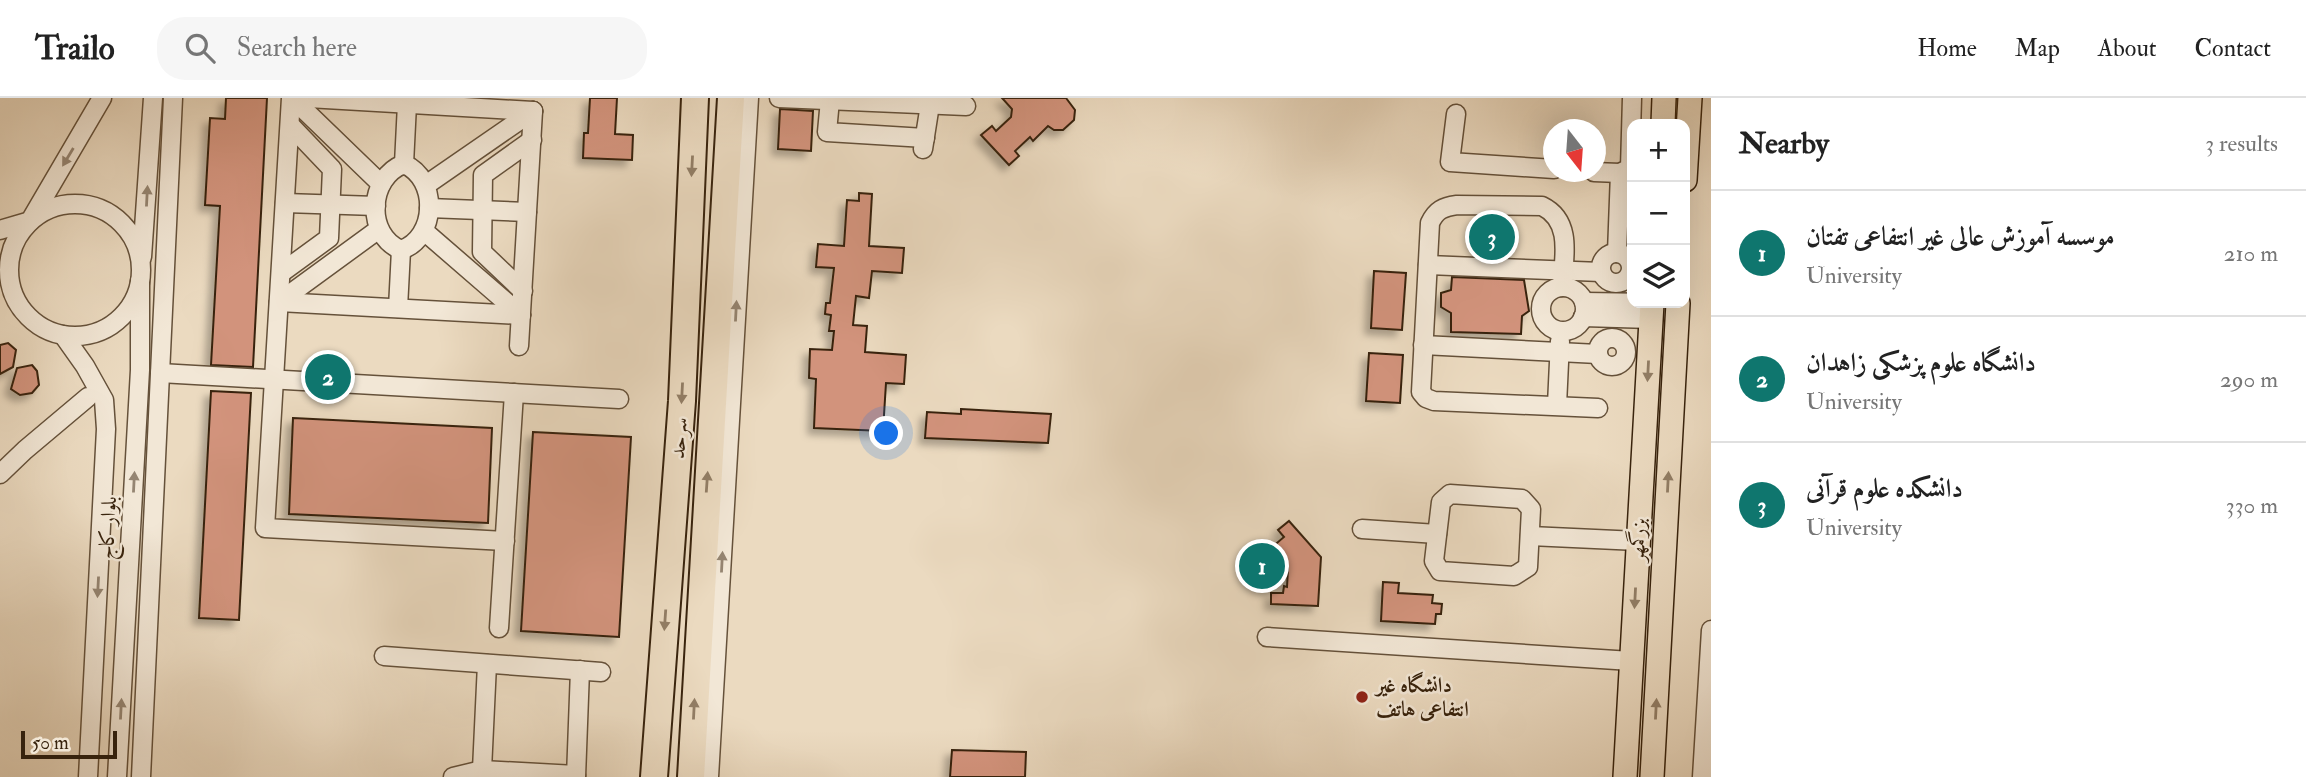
<!DOCTYPE html>
<meta charset="utf-8">
<style>
body{margin:0;font-family:"IM FELL Double Pica",Amiri,serif;background:#f6f6f6;color:#222}
.controls{position:absolute;right:21px;top:21px;display:grid;overflow:hidden;border-radius:14px;box-shadow:0 7px 28px #0002}
.controls button{width:63px;height:63px;display:grid;place-items:center;padding:0;border:0;border-bottom:2px solid #e0e0e0;background:#fff;color:#222;font:35px sans-serif}
.compass{position:absolute;left:1543px;top:21px;width:63px;height:63px;border-radius:50%;background:#fff;box-shadow:0 7px 28px #0002;rotate:163deg}
.scale{position:absolute;left:21px;bottom:18px;width:96px;box-sizing:border-box;padding-left:7px;border:4px solid #38230d;border-top:0;font-size:19px;line-height:24px;white-space:nowrap;color:#38230d;-webkit-text-stroke:5px #f2e7d6;paint-order:stroke}
.you{position:absolute;left:887px;top:336px;width:24px;height:24px;margin:-18px;border:5px solid #fff;border-radius:50%;background:#1a73e8;box-shadow:0 0 0 10px #1a73e833}
.badge{display:grid;place-items:center;width:46px;height:46px;border-radius:50%;background:#0f766e;color:#fff;font-size:23px;font-weight:700}
.pin{position:absolute;translate:-50% -50%;border:4px solid #fff;box-shadow:0 2px 7px #0006}
.list{margin:0;padding:0;list-style:none}
h2{display:flex;justify-content:space-between;align-items:center;height:91px;margin:0;padding:0 28px;font-size:30px}
h2 small{font-size:23px;font-weight:400;color:#767676}
.list li{display:grid;grid-template-columns:46px 1fr auto;gap:21px;align-items:center;box-sizing:border-box;height:126px;padding:0 28px;border-top:2px solid #e0e0e0}
.list b{display:block;font-size:26px;white-space:nowrap}
.list p{margin:0;font-size:23px;white-space:nowrap;color:#767676}
.list em{font-size:23px;font-style:normal;color:#767676}
.icon{flex:none;width:38px;height:38px;fill:none;stroke:currentColor;stroke-width:2;stroke-linecap:round;stroke-linejoin:round}
.map{position:relative;flex:none;width:1711px;height:679px;overflow:hidden}
header{display:flex;align-items:center;gap:42px;box-sizing:border-box;height:98px;padding:0 35px;background:#fff;border-bottom:2px solid #e0e0e0}
header strong{font-size:33px}
nav{display:flex;gap:38px;margin-inline-start:auto;font-size:24px}
.search{width:490px;height:63px;background:#f6f6f6;display:flex;align-items:center;gap:18px;box-sizing:border-box;padding:0 24px;border-radius:28px;color:#767676;font-size:26px}
main{display:flex}
aside{flex:1;background:#fff}
.map>svg:first-child{display:block}
.building{fill:#d2937c;stroke:#38230d;stroke-width:2;filter:url(#shadow)}
.lines{fill:none;stroke-linecap:round;stroke-linejoin:round}
.minor-casing{stroke:#65513a;stroke-width:21}
.major-casing{stroke:#38230d;stroke-width:26}
.highway-casing{stroke:#38230d;stroke-width:30}
.minor{stroke:#f2e7d6;stroke-width:18}
.major{stroke:#ebdac0;stroke-width:23}
.highway{stroke:#ebdac0;stroke-width:26}
.oneway{fill:#958572}
.oneway2{fill:#927e66}
.poi-dot{fill:#8f2418;stroke:#f2e7d6;stroke-width:2.5}
.labels{text-anchor:middle;dominant-baseline:central;stroke-width:5;stroke-linejoin:round;paint-order:stroke}
.street-label{font-size:21px;fill:#38230d;stroke:#f2e7d6}
.poi-label{font-size:21px;font-weight:bold;fill:#38230d;stroke:#f2e7d6;text-anchor:start}
</style>
<header>
<strong>Trailo</strong>
<div class="search"><svg class="icon" aria-label="search" viewBox="0 0 24 24"><circle cx="10" cy="10" r="6"/><path d="M15 15l6 6"/></svg>Search here</div>
<nav><a>Home</a><a>Map</a><a>About</a><a>Contact</a></nav>
</header>
<main>
<div class="map">
<svg width="1711" height="679" viewBox="0 0 1711 679">
<defs>
<filter id="shadow"><feDropShadow dx="-6" dy="6" stdDeviation="3.5" flood-color="#0004"/></filter>
</defs>
<rect width="100%" height="100%" fill="#ebdac0"/>
<filter id="stains"><feTurbulence type="fractalNoise" baseFrequency=".00286" numOctaves="4"/><feColorMatrix values="0 0 0 0 .2 0 0 0 0 .09 0 0 0 0 .02 0 0 0 .5 -.17"/></filter>
<radialGradient id="worn" r=".72"><stop offset=".6" stop-color="#630" stop-opacity="0"/><stop offset="1" stop-color="#630" stop-opacity=".3"/></radialGradient>
<g class="building">
<path d="M 226,0 L 267,0 L 253,269 L 211,267 L 220,108 L 205,107 L 210,20 L 225,21 Z"/>
<path d="M 590,0 L 617,0 L 615,36 L 633,37 L 632,62 L 583,60 L 584,35 L 588,35 Z"/>
<path d="M 1002,0 L 1066,0 L 1075,12 L 1074,22 L 1063,32 L 1054,32 L 1048,28 L 1033,43 L 1030,39 L 1015,53 L 1019,58 L 1009,67 L 981,37 L 992,28 L 996,33 L 1011,19 L 1012,11 Z"/>
<path d="M 780,11 L 813,13 L 811,53 L 778,51 Z"/>
<path d="M 859,95 L 872,96 L 869,148 L 904,150 L 902,175 L 872,173 L 869,200 L 856,198 L 853,227 L 867,228 L 865,254 L 906,257 L 904,286 L 886,285 L 883,333 L 814,330 L 816,281 L 809,280 L 810,251 L 832,252 L 834,233 L 829,233 L 831,217 L 825,216 L 826,205 L 830,205 L 834,170 L 816,169 L 818,146 L 844,148 L 847,102 L 859,103 Z"/>
<path d="M 1374,173 L 1406,175 L 1402,232 L 1371,230 Z"/>
<path d="M 1452,179 L 1524,182 L 1529,213 L 1522,218 L 1521,236 L 1451,234 L 1451,215 L 1441,209 L 1441,195 L 1451,192 Z"/>
<path d="M 8,245 L 16,252 L 13,269 L 0,276 L 0,247 Z"/>
<path d="M 1369,255 L 1403,257 L 1400,305 L 1366,303 Z"/>
<path d="M 32,267 L 37,273 L 39,287 L 32,295 L 20,297 L 11,291 L 17,270 Z"/>
<path d="M 211,293 L 251,295 L 239,522 L 199,520 Z"/>
<path d="M 961,311 L 1051,316 L 1048,345 L 925,340 L 927,314 L 961,316 Z"/>
<path d="M 293,320 L 492,330 L 488,425 L 289,416 Z"/>
<path d="M 533,334 L 631,339 L 619,539 L 521,533 Z"/>
<path d="M 1289,423 L 1321,459 L 1318,508 L 1271,506 L 1271,495 L 1283,495 L 1284,488 L 1287,489 L 1288,470 L 1271,450 L 1284,439 L 1278,432 Z"/>
<path d="M 1383,484 L 1399,485 L 1398,495 L 1433,497 L 1432,505 L 1442,506 L 1441,516 L 1436,516 L 1435,526 L 1381,523 Z"/>
<path d="M 952,652 L 1026,654 L 1025,679 L 950,679 Z"/>
</g>
<g class="lines">
<g class="minor-casing">
<g id="minor">
<path d="M 291,0 L 265,430 L 505,443"/>
<path d="M 292,0 L 381,86"/>
<path d="M 308,0 L 533,13"/>
<path d="M 779,0 L 966,8"/>
<path d="M 830,2 L 827,34 L 925,40"/>
<path d="M 1456,16 L 1450,64 L 1554,71"/>
<path d="M 923,51 L 931,0"/>
<path d="M 404,66 C 439,81 437,140 401,152 C 365,137 368,79 404,66 Z"/>
<path d="M 404,66 L 407,6"/>
<path d="M 1594,74 L 1620,75 L 1630,70 L 1632,0"/>
<path d="M 426,87 L 533,13"/>
<path d="M 285,105 L 376,108"/>
<circle cx="75" cy="172" r="66"/>
<path d="M 429,110 L 527,114"/>
<path d="M 0,132 L 30,123 L 102,0"/>
<path d="M 424,133 L 521,217"/>
<circle cx="1616" cy="170" r="15"/>
<path d="M 1617,155 L 1620,75"/>
<path d="M 142,159 L 153,0"/>
<path d="M 1428,167 L 1601,174"/>
<path d="M 281,175 L 329,140 L 332,71 L 290,27"/>
<path d="M 1562,189 C 1564,160 1573,123 1542,108 L 1457,107 C 1443,109 1436,112 1430,125 L 1421,294 L 1426,300 L 1434,303 L 1598,310"/>
<circle cx="1563" cy="211" r="22"/>
<path d="M 523,193 L 482,154 L 483,77 L 532,42"/>
<path d="M 279,204 L 521,217"/>
<path d="M 279,204 L 379,131"/>
<path d="M 1584,204 L 1652,205"/>
<path d="M 398,210 L 401,152"/>
<path d="M 1583,219 L 1651,221"/>
<path d="M 63,237 L 85,268 L 104,302 L 106,331 L 88,679"/>
<circle cx="1612" cy="254" r="14"/>
<path d="M 1423,247 L 1598,256"/>
<path d="M 519,248 L 533,13"/>
<path d="M 160,275 L 619,301"/>
<path d="M 1557,307 L 1560,243"/>
<path d="M 0,376 L 25,352 L 88,299"/>
<path d="M 1450,396 L 1522,401 L 1531,411 L 1528,469 L 1514,478 L 1440,473 L 1434,463 L 1441,404 Z"/>
<path d="M 1362,431 L 1437,436"/>
<path d="M 1530,438 L 1638,443"/>
<path d="M 499,530 L 514,295"/>
<path d="M 1267,539 L 1631,563"/>
<path d="M 384,558 L 601,574"/>
<path d="M 482,672 L 487,566"/>
<path d="M 117,679 L 140,272 L 140,183"/>
<path d="M 141,679 L 173,0"/>
<path d="M 453,679 L 482,672 L 576,677"/>
<path d="M 576,679 L 580,572"/>
<path d="M 709,679 L 749,0"/>
<path d="M 1702,679 L 1711,532"/>
</g>
</g>
<g class="major-casing">
<g id="major">
<path d="M 1663,26 L 1664,0"/>
<path d="M 1685,82 L 1690,0"/>
<path d="M 1625,679 L 1652,205"/>
<path d="M 1652,679 L 1678,205"/>
</g>
</g>
<g class="highway-casing">
<g id="highway">
<path d="M 654,679 L 682,303 L 695,0"/>
<path d="M 691,679 L 731,0"/>
</g>
</g>
<use href="#minor" class="minor"/>
<use href="#major" class="major"/>
<use href="#highway" class="highway"/>
</g>
<defs><path id="oneway-solid" d="M-6-.8H1V-3.2L6.5 0L1 3.2V.8H-6Z" transform="scale(1.75)"/></defs>
<g class="oneway">
<use href="#oneway-solid" transform="translate(68 59) rotate(121)"/>
<use href="#oneway-solid" transform="translate(147 98) rotate(-87)"/>
<use href="#oneway-solid" transform="translate(736 213) rotate(-87)"/>
<use href="#oneway-solid" transform="translate(134 384) rotate(-87)"/>
<use href="#oneway-solid" transform="translate(722 464) rotate(-87)"/>
<use href="#oneway-solid" transform="translate(98 489) rotate(93)"/>
<use href="#oneway-solid" transform="translate(121 611) rotate(-87)"/>
</g>
<g class="oneway2">
<use href="#oneway-solid" transform="translate(692 68) rotate(93)"/>
<use href="#oneway-solid" transform="translate(1648 273) rotate(93)"/>
<use href="#oneway-solid" transform="translate(682 295) rotate(93)"/>
<use href="#oneway-solid" transform="translate(707 384) rotate(-86)"/>
<use href="#oneway-solid" transform="translate(1668 384) rotate(-87)"/>
<use href="#oneway-solid" transform="translate(1635 500) rotate(93)"/>
<use href="#oneway-solid" transform="translate(665 522) rotate(94)"/>
<use href="#oneway-solid" transform="translate(694 611) rotate(-87)"/>
<use href="#oneway-solid" transform="translate(1656 611) rotate(-87)"/>
</g>
<circle class="poi-dot" cx="1362" cy="599" r="7"/>
<g class="labels">
<g class="street-label">
<text transform="translate(679 340) rotate(-86)">سرحد</text>
<text transform="translate(108 430) rotate(-87)">بلوار کاج</text>
<text transform="translate(1638 442) rotate(-87)">بزرگمهر</text>
</g>
<g class="poi-label">
<text x="1376" y="587">دانشگاه غیر<tspan x="1376" dy="24">انتفاعی هاتف</tspan></text>
</g>
</g>
<rect width="100%" height="100%" filter="url(#stains)"/>
<rect width="100%" height="100%" fill="url(#worn)"/>
</svg>
<div class="controls">
<button>+</button>
<button>−</button>
<button><svg class="icon" aria-label="layers" viewBox="0 0 24 24"><path d="M12 4l9 5-9 5-9-5zM3 14l9 5 9-5"/></svg></button>
</div>
<svg class="compass" viewBox="-18 -18 36 36"><path d="M0-13l5 13h-10z" fill="#e53935"/><path d="M0 13l5-13h-10z" fill="#767676"/></svg>
<div class="scale">50 m</div>
<div class="you"></div>
<div class="pin badge" style="left:1262px;top:468px">1</div>
<div class="pin badge" style="left:328px;top:279px">2</div>
<div class="pin badge" style="left:1492px;top:139px">3</div>
</div>
<aside>
<h2>Nearby<small>3 results</small></h2>
<ul class="list">
<li><span class="badge">1</span><div><b>موسسه آموزش عالی غیر انتفاعی تفتان</b><p>University</p></div><em>210 m</em></li>
<li><span class="badge">2</span><div><b>دانشگاه علوم پزشکی زاهدان</b><p>University</p></div><em>290 m</em></li>
<li><span class="badge">3</span><div><b>دانشکده علوم قرآنی</b><p>University</p></div><em>330 m</em></li>
</ul>
</aside>
</main>
